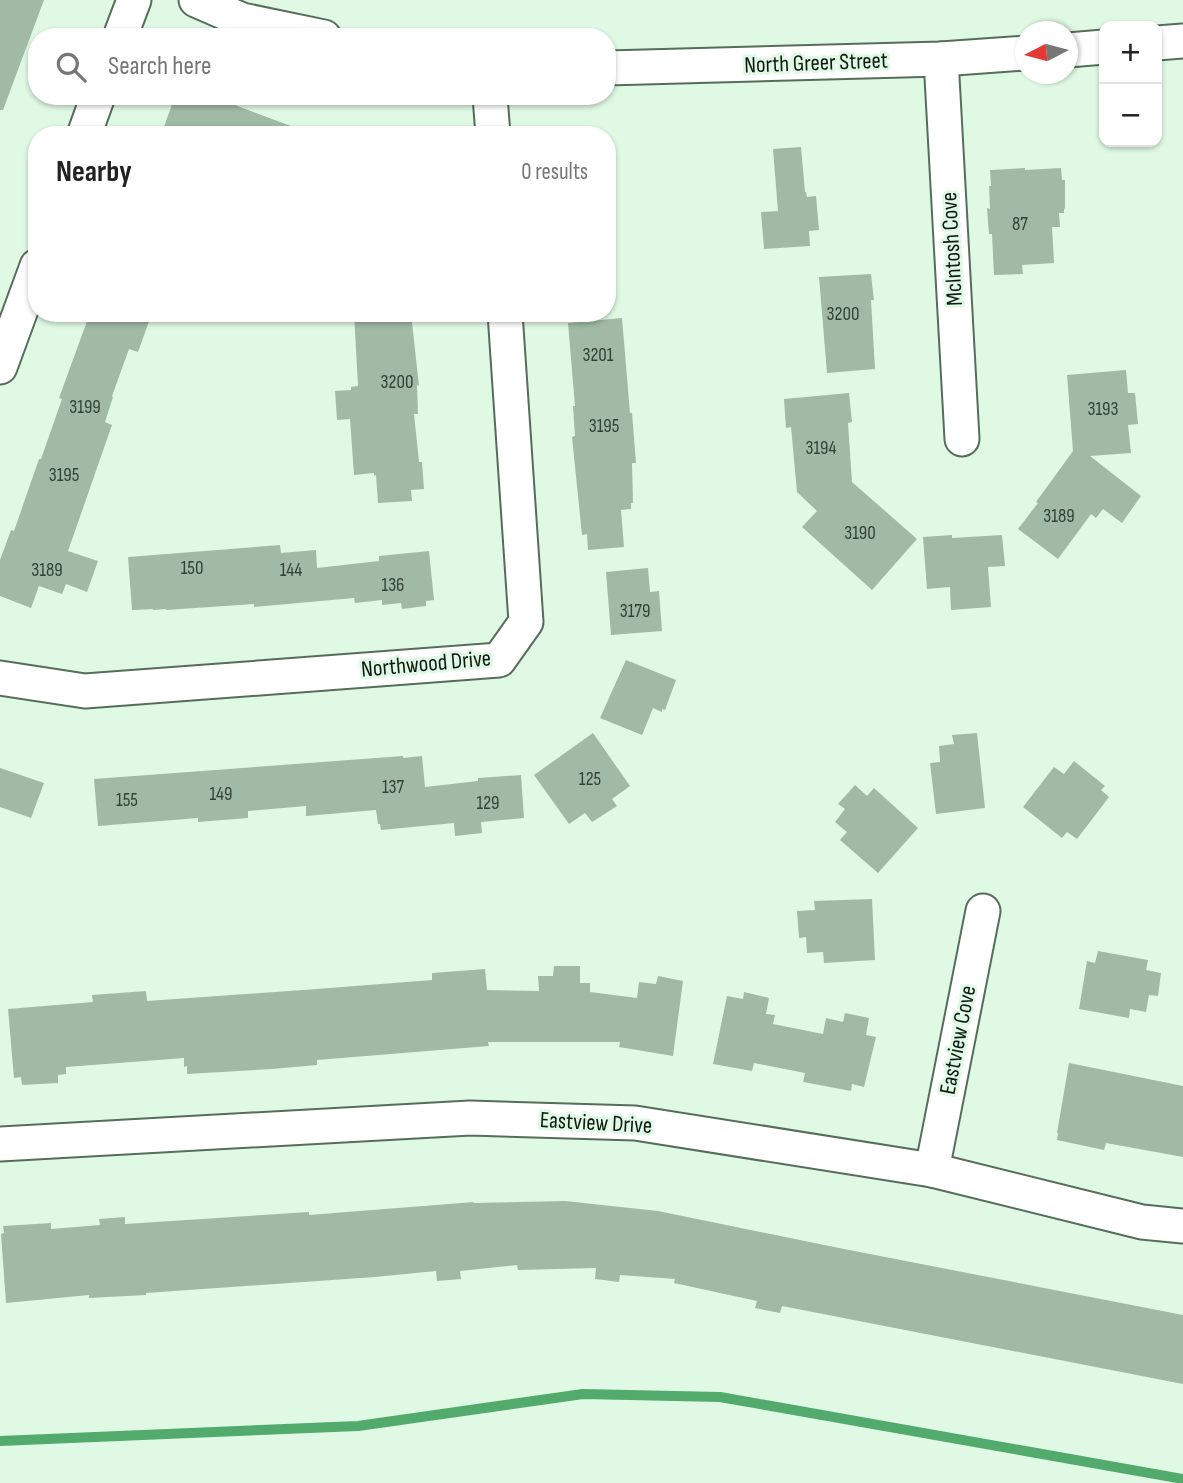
<!DOCTYPE html>
<meta charset="utf-8">
<style>
body{margin:0;font-family:"Sofia Sans Condensed",sans-serif;background:#f6f6f6;color:#222}
.controls{position:absolute;right:21px;top:21px;display:grid;overflow:hidden;border-radius:14px;box-shadow:0 2px 5px #0004}
.controls button{width:63px;height:63px;display:grid;place-items:center;padding:0;border:0;border-bottom:2px solid #e0e0e0;background:#fff;color:#222;font:35px sans-serif}
.compass{position:absolute;left:1015px;top:21px;width:63px;height:63px;border-radius:50%;background:#fff;box-shadow:0 2px 5px #0004;rotate:264deg}
.list{margin:0;padding:0;list-style:none}
h2{display:flex;justify-content:space-between;align-items:center;height:91px;margin:0;padding:0 28px;font-size:30px}
h2 small{font-size:23px;font-weight:400;color:#767676}
.icon{flex:none;width:38px;height:38px;fill:none;stroke:currentColor;stroke-width:2;stroke-linecap:round;stroke-linejoin:round}
.map{position:relative;flex:none;width:1183px;height:1483px;overflow:hidden}
.search{position:absolute;background:#fff;box-shadow:0 2px 5px #0004;left:28px;top:28px;width:588px;height:77px;display:flex;align-items:center;gap:18px;box-sizing:border-box;padding:0 24px;border-radius:28px;color:#767676;font-size:26px}
.panel{position:absolute;background:#fff;box-shadow:0 2px 5px #0004;left:28px;top:126px;width:588px;height:196px;border-radius:28px}
.map>svg:first-child{display:block}
.lines{fill:none;stroke-linecap:round;stroke-linejoin:round}
.stream{stroke:#52aa6d;stroke-width:10}
.building{fill:#a0baa6}
.minor-casing{stroke:#566d5b;stroke-width:37}
.minor{stroke:#fff;stroke-width:33}
.labels{text-anchor:middle;dominant-baseline:central;stroke-width:6;stroke-linejoin:round;paint-order:stroke}
.number-label{font-size:19px;fill:#334036}
.street-label{font-size:23px;fill:#0f1811;stroke:#dff9e4}
</style>
<div class="map">
<svg width="1183" height="1483" viewBox="0 0 1183 1483">
<rect width="100%" height="100%" fill="#dff9e4"/>
<g class="lines">
<path class="stream" d="M 0,1441 L 358,1426 L 583,1394 L 720,1397 L 1183,1479"/>
</g>
<g class="building">
<path d="M 0,0 L 44,0 L 3,110 L 0,110 Z"/>
<path d="M 175,96 L 211,96 L 307,132 L 306,135 L 161,135 Z"/>
<path d="M 801,147 L 805,192 L 806,192 L 807,197 L 816,196 L 819,230 L 809,231 L 810,246 L 764,249 L 761,212 L 778,211 L 773,149 Z"/>
<path d="M 1025,168 L 1025,170 L 1061,168 L 1062,180 L 1065,180 L 1065,208 L 1064,209 L 1064,213 L 1059,213 L 1060,227 L 1052,227 L 1054,263 L 1022,265 L 1023,274 L 994,275 L 992,234 L 989,234 L 987,208 L 990,209 L 989,186 L 991,186 L 990,170 Z"/>
<path d="M 871,274 L 874,300 L 871,300 L 875,369 L 827,373 L 819,277 Z"/>
<path d="M 90,313 L 152,313 L 138,352 L 129,349 L 112,396 L 113,397 L 105,422 L 112,425 L 68,551 L 98,561 L 87,592 L 66,584 L 62,594 L 39,586 L 31,608 L 0,596 L 0,560 L 11,530 L 14,531 L 39,459 L 41,459 L 62,399 L 59,398 Z"/>
<path d="M 354,313 L 411,313 L 419,386 L 417,385 L 418,414 L 414,414 L 419,462 L 422,462 L 424,489 L 411,490 L 412,501 L 378,503 L 376,475 L 374,476 L 374,473 L 354,475 L 350,419 L 337,420 L 335,391 L 351,390 L 351,387 L 358,386 Z"/>
<path d="M 622,318 L 630,413 L 632,413 L 636,463 L 632,463 L 633,503 L 631,503 L 631,509 L 621,510 L 624,547 L 588,550 L 587,534 L 582,535 L 572,437 L 575,436 L 573,406 L 575,406 L 568,323 Z"/>
<path d="M 1126,370 L 1128,393 L 1135,393 L 1138,424 L 1128,425 L 1131,453 L 1090,456 L 1141,496 L 1122,523 L 1103,509 L 1096,518 L 1091,514 L 1058,559 L 1018,529 L 1038,503 L 1036,502 L 1073,451 L 1067,375 Z"/>
<path d="M 849,393 L 852,422 L 848,423 L 852,482 L 917,539 L 872,590 L 802,527 L 817,511 L 797,492 L 791,427 L 786,428 L 784,399 Z"/>
<path d="M 952,535 L 952,538 L 1002,535 L 1005,566 L 988,567 L 991,607 L 951,610 L 950,587 L 927,589 L 923,537 Z"/>
<path d="M 280,545 L 281,553 L 316,550 L 317,568 L 379,561 L 379,556 L 429,551 L 434,600 L 426,601 L 426,606 L 402,609 L 401,603 L 382,605 L 382,600 L 355,603 L 354,598 L 254,607 L 254,604 L 166,610 L 166,609 L 153,610 L 153,609 L 132,610 L 128,557 Z"/>
<path d="M 648,568 L 650,592 L 659,591 L 662,631 L 611,635 L 606,572 Z"/>
<path d="M 626,660 L 676,680 L 665,710 L 662,709 L 662,712 L 653,708 L 642,735 L 600,718 Z"/>
<path d="M 593,733 L 630,786 L 612,799 L 617,806 L 592,822 L 585,813 L 569,824 L 534,775 Z"/>
<path d="M 977,733 L 985,808 L 936,814 L 930,763 L 940,762 L 939,746 L 954,744 L 952,735 Z"/>
<path d="M 403,756 L 403,758 L 422,756 L 425,787 L 478,781 L 478,778 L 521,775 L 524,818 L 481,822 L 482,833 L 455,836 L 454,823 L 381,830 L 380,824 L 378,824 L 376,810 L 306,816 L 306,806 L 248,811 L 248,818 L 198,822 L 198,818 L 98,826 L 94,779 Z"/>
<path d="M 1074,761 L 1105,786 L 1101,790 L 1109,797 L 1077,839 L 1067,832 L 1062,838 L 1023,807 L 1054,767 L 1064,774 Z"/>
<path d="M 0,768 L 44,783 L 31,818 L 0,807 Z"/>
<path d="M 855,785 L 867,796 L 874,788 L 918,828 L 878,873 L 840,840 L 847,832 L 835,822 L 845,809 L 838,804 Z"/>
<path d="M 872,899 L 875,960 L 824,963 L 823,952 L 807,953 L 806,937 L 799,938 L 797,911 L 815,910 L 814,901 Z"/>
<path d="M 1098,951 L 1148,960 L 1146,970 L 1161,973 L 1158,996 L 1149,995 L 1146,1012 L 1130,1009 L 1129,1018 L 1079,1009 L 1087,961 L 1095,963 Z"/>
<path d="M 554,966 L 580,966 L 580,983 L 590,983 L 590,992 L 637,998 L 639,982 L 656,984 L 658,976 L 683,981 L 673,1056 L 619,1047 L 620,1042 L 488,1042 L 489,1046 L 317,1060 L 317,1065 L 272,1069 L 187,1074 L 187,1066 L 184,1067 L 184,1058 L 66,1067 L 66,1074 L 58,1075 L 58,1083 L 22,1085 L 21,1077 L 14,1078 L 8,1009 L 93,1002 L 92,995 L 146,991 L 147,1001 L 317,989 L 432,980 L 432,973 L 485,969 L 487,990 L 539,991 L 538,976 L 553,976 Z"/>
<path d="M 744,992 L 769,998 L 766,1014 L 775,1015 L 773,1024 L 823,1034 L 826,1018 L 843,1022 L 845,1013 L 869,1018 L 866,1035 L 876,1037 L 864,1087 L 852,1084 L 851,1091 L 803,1082 L 805,1073 L 754,1063 L 752,1071 L 713,1064 L 727,996 L 743,999 Z"/>
<path d="M 1069,1063 L 1183,1086 L 1183,1157 L 1106,1143 L 1104,1150 L 1057,1140 L 1058,1133 L 1057,1133 Z"/>
<path d="M 565,1201 L 658,1211 L 839,1248 L 1183,1315 L 1183,1384 L 782,1306 L 780,1313 L 755,1308 L 757,1301 L 674,1283 L 675,1279 L 620,1275 L 619,1282 L 595,1279 L 596,1268 L 518,1270 L 517,1265 L 460,1271 L 461,1279 L 437,1281 L 436,1271 L 375,1277 L 146,1293 L 146,1295 L 89,1298 L 89,1295 L 6,1303 L 1,1234 L 4,1233 L 3,1226 L 51,1223 L 51,1229 L 100,1225 L 99,1219 L 125,1217 L 125,1224 L 309,1212 L 309,1215 L 474,1202 L 473,1203 Z"/>
</g>
<g class="lines">
<g class="minor-casing">
<g id="minor">
<path d="M 196,0 L 242,20 L 324,37"/>
<path d="M 120,37 L 134,0"/>
<path d="M 1157,43 L 1183,41"/>
<path d="M 1068,50 L 1104,47"/>
<path d="M 941,59 L 962,439"/>
<path d="M 607,68 L 941,59 L 1026,53"/>
<path d="M 490,96 L 493,135"/>
<path d="M 84,135 L 98,96"/>
<path d="M 0,367 L 37,266"/>
<path d="M 0,678 L 85,691 L 499,660 L 526,622 L 505,313"/>
<path d="M 0,1144 L 470,1118 L 635,1123 L 932,1170 L 1142,1222 L 1183,1226"/>
<path d="M 932,1170 L 983,911"/>
</g>
</g>
<use href="#minor" class="minor"/>
</g>
<g class="labels">
<g class="number-label">
<text x="1020" y="224">87</text>
<text x="843" y="314">3200</text>
<text x="598" y="355">3201</text>
<text x="397" y="382">3200</text>
<text x="85" y="407">3199</text>
<text x="1103" y="409">3193</text>
<text x="604" y="426">3195</text>
<text x="821" y="448">3194</text>
<text x="64" y="475">3195</text>
<text x="1059" y="516">3189</text>
<text x="860" y="533">3190</text>
<text x="192" y="568">150</text>
<text x="47" y="570">3189</text>
<text x="291" y="570">144</text>
<text x="393" y="585">136</text>
<text x="635" y="611">3179</text>
<text x="590" y="779">125</text>
<text x="393" y="787">137</text>
<text x="221" y="794">149</text>
<text x="127" y="800">155</text>
<text x="488" y="803">129</text>
</g>
<g class="street-label">
<text transform="translate(816 63) rotate(-2)">North Greer Street</text>
<text transform="translate(952 249) rotate(-93)">McIntosh Cove</text>
<text transform="translate(426 664) rotate(-5)">Northwood Drive</text>
<text transform="translate(958 1040) rotate(-79)">Eastview Cove</text>
<text transform="translate(596 1123) rotate(3)">Eastview Drive</text>
</g>
</g>
</svg>
<div class="controls">
<button>+</button>
<button>−</button>
</div>
<svg class="compass" viewBox="-18 -18 36 36"><path d="M0-13l5 13h-10z" fill="#e53935"/><path d="M0 13l5-13h-10z" fill="#767676"/></svg>
<div class="search"><svg class="icon" aria-label="search" viewBox="0 0 24 24"><circle cx="10" cy="10" r="6"/><path d="M15 15l6 6"/></svg>Search here</div>
<section class="panel">
<h2>Nearby<small>0 results</small></h2>
<ul class="list">
</ul>
</section>
</div>
